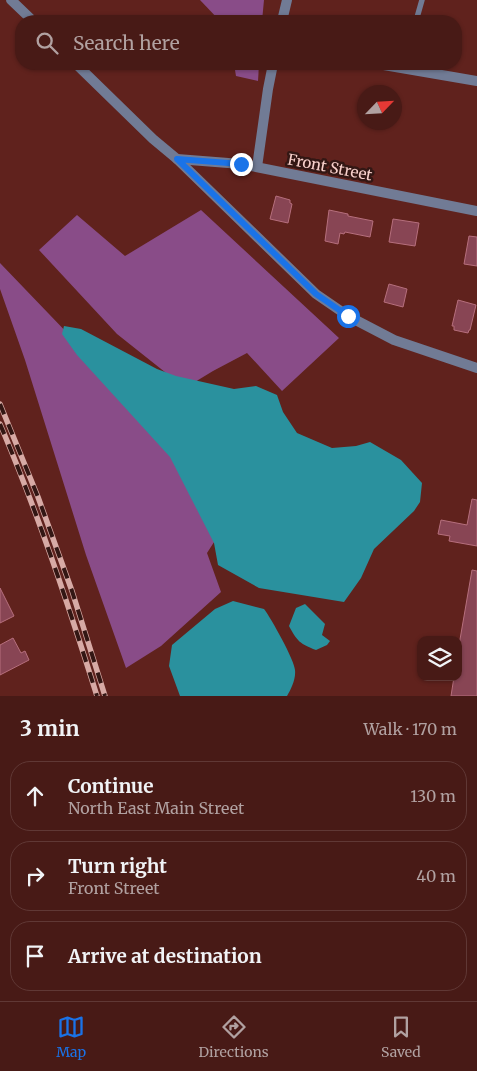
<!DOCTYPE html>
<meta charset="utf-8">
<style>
body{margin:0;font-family:Merriweather,serif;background:#522723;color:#f1f3f6}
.controls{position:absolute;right:15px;bottom:15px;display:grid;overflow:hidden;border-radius:10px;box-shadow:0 1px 4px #0004}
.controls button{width:45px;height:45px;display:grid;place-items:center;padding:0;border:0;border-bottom:1px solid #603835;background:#481a16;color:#f1f3f6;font:25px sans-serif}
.compass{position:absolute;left:357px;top:85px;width:45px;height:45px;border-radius:50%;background:#481a16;box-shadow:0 1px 4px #0004;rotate:65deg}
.stop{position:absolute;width:15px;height:15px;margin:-11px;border:4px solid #1a73e8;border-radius:50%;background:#fff}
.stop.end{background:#1a73e8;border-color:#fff;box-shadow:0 1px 5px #0008}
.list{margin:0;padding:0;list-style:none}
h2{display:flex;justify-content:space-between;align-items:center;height:65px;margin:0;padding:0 20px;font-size:21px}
h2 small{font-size:16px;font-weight:400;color:#b1a1a1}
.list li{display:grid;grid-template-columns:32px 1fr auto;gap:15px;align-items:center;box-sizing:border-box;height:70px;margin:0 10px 10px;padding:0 10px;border:1px solid #603835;border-radius:20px}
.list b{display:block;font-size:19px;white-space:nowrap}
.list p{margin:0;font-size:16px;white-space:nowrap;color:#b1a1a1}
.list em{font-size:16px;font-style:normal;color:#b1a1a1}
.icon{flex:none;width:28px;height:28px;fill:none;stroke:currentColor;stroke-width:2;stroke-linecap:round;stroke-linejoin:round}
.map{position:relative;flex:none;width:477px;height:696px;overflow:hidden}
.search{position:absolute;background:#481a16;box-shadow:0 1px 4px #0004;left:15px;right:15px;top:15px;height:55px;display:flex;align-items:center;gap:12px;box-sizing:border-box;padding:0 18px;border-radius:20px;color:#b1a1a1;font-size:19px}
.sheet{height:305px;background:#481a16}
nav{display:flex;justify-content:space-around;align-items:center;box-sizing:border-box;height:70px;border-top:1px solid #603835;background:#481a16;font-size:14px;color:#b1a1a1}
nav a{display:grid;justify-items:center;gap:2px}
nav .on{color:#1a73e8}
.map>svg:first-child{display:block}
.forest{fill:#894c88}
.water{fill:#2a919e}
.building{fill:#884554;stroke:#b66f7d}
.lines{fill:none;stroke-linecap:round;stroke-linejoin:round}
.service{stroke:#717b95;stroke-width:5.5}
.minor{stroke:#717b95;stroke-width:10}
.tertiary{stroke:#717b95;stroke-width:10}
.rail-casing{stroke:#d7aaa5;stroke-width:5.5}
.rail{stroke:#331714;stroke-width:4;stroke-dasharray:11;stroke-linecap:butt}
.route{stroke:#1a73e8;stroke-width:6}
.labels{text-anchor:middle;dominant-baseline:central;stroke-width:5;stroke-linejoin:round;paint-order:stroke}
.street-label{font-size:15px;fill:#f8d0cb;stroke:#331714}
</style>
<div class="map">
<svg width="477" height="696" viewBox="0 0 477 696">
<rect width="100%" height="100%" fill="#60221d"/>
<g class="forest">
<path d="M 200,0 L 264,0 L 262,21 L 220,21 Z"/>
<path d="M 234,64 L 259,64 L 258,81 L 236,76 Z"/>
<path d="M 201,210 L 339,338 L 282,391 L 247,353 L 213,371 L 185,388 L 117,334 L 39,250 L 77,215 L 125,256 Z"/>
<path d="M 0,263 L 97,364 L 225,525 L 207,553 L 221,592 L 161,646 L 126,668 L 86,555 L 25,360 L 0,289 Z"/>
</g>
<g class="water">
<path d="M 64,326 L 81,329 L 157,369 L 176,376 L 234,389 L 256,386 L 277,395 L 283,412 L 297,433 L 332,448 L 356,446 L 370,442 L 401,460 L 422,483 L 420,502 L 414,511 L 374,549 L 361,578 L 344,602 L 259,588 L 218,565 L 214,543 L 170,457 L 77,355 L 62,334 Z"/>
<path d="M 233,601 L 264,609 C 271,618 295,661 295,670 C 296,679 291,689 287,696 L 180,696 L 169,666 L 172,645 L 215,609 Z"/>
<path d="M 305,604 L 325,624 L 322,635 L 330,641 L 327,645 L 316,650 C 300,644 297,641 289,626 L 296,608 Z"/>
</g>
<g class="building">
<path d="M 276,196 L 290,200 L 290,203 L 292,204 L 288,223 L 270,219 Z"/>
<path d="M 329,210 L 348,214 L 348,216 L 373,221 L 370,237 L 345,232 L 344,234 L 340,233 L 338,244 L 325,241 Z"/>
<path d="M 393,219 L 419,223 L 415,246 L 389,242 Z"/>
<path d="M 469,236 L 477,237 L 477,266 L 464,264 Z"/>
<path d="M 389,284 L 407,289 L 403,307 L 384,302 Z"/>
<path d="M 458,300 L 476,305 L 470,330 L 469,330 L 468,333 L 454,330 L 454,326 L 452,326 Z"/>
<path d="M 472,499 L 477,500 L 477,546 L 449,541 L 450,536 L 438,534 L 441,520 L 467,525 Z"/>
<path d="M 472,570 L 477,571 L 477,696 L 451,696 L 454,677 L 458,677 L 458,651 Z"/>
<path d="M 0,588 L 14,616 L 0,623 Z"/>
<path d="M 13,638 L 21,653 L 25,651 L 29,660 L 0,675 L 0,645 Z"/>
</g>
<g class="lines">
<path class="service" d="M 416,21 L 422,0"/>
<g class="minor">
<path d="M 282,21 L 287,0"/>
<path d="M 378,64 L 477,81"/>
<path d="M 177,159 L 241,164 L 477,211"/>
<path d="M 257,167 L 268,89 L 273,64"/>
</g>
<g class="tertiary">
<path d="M 11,0 L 33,21"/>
<path d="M 76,64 L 153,139 L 177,159 L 316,294 L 348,316 L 394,340 L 477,368"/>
</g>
<g class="rail-casing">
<g id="rail">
<path d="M 0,404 L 38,497 L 72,591 L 105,696"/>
<path d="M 0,424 C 38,513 68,604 97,696"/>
</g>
</g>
<use href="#rail" class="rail"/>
</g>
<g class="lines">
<path class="route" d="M 241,164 L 177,159 L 316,294 L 348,316"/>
</g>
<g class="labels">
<g class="street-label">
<text transform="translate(330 167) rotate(11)">Front Street</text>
</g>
</g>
</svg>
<div class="controls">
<button><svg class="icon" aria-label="layers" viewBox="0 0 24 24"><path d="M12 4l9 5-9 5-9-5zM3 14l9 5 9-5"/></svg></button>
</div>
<svg class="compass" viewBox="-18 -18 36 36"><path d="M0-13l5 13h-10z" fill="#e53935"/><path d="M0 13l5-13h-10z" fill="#b1a1a1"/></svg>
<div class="stop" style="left:348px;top:316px"></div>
<div class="stop end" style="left:241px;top:164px"></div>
<div class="search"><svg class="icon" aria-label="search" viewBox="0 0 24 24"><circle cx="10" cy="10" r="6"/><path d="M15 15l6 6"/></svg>Search here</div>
</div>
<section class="sheet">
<h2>3 min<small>Walk · 170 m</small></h2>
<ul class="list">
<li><svg class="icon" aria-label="ahead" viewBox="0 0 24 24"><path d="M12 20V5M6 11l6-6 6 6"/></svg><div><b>Continue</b><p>North East Main Street</p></div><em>130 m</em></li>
<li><svg class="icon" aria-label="right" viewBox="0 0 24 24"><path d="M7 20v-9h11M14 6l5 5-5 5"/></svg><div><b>Turn right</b><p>Front Street</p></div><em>40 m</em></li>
<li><svg class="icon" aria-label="arrive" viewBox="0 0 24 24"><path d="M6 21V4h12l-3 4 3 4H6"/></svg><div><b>Arrive at destination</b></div></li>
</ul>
</section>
<nav>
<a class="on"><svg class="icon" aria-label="map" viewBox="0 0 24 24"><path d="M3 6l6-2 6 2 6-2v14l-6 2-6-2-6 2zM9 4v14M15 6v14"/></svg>Map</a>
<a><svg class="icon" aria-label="directions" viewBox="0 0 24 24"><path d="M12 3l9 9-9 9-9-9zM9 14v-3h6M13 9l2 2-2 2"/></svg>Directions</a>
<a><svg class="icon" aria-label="saved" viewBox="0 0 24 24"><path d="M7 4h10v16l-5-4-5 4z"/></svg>Saved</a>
</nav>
